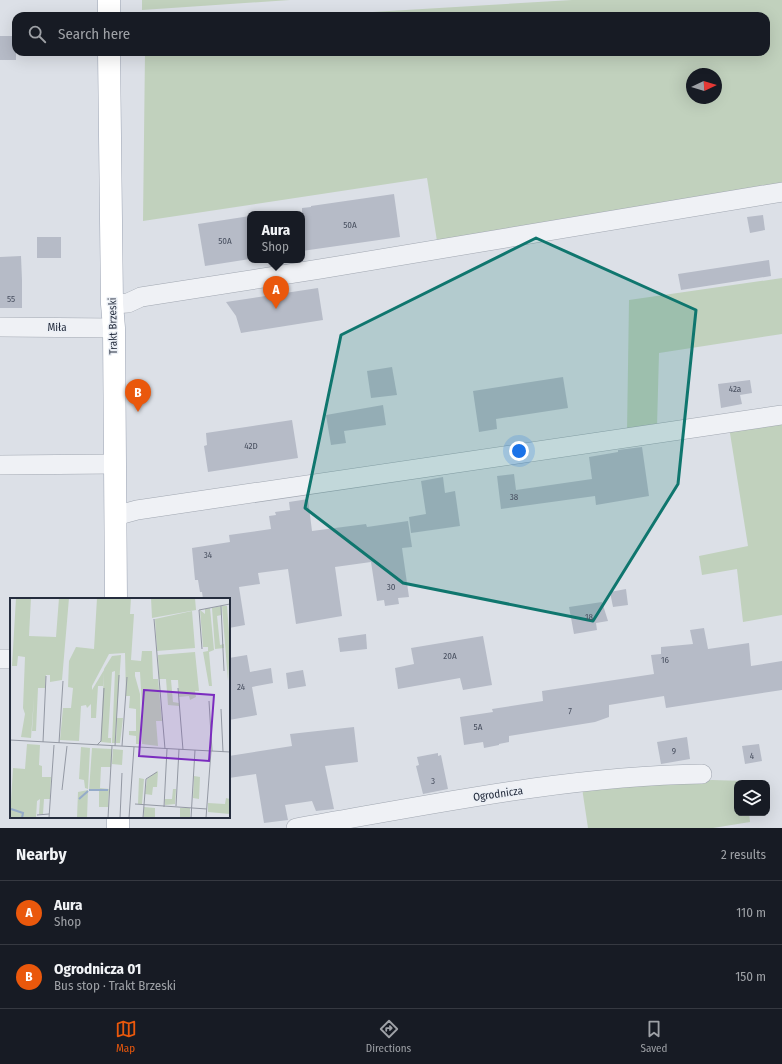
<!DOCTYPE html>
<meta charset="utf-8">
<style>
body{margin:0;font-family:"Fira Sans Condensed",sans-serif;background:#242831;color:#f1f3f6}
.controls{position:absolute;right:12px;bottom:12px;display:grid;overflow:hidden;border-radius:8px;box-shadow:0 4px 16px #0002}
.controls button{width:36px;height:36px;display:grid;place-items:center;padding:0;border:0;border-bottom:1px solid #363941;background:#171b24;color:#f1f3f6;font:20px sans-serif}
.compass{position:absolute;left:686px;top:68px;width:36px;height:36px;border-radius:50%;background:#171b24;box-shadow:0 4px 16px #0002;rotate:86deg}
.you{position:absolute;left:519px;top:451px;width:14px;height:14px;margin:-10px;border:3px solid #fff;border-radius:50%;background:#1a73e8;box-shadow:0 0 0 6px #1a73e833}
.badge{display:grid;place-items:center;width:26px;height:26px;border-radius:50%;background:#ea580c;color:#fff;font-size:13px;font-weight:700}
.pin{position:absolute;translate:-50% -33px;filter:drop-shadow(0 1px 2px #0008)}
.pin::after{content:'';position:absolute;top:21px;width:14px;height:12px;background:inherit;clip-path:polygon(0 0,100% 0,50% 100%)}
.popup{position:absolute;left:247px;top:211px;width:58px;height:52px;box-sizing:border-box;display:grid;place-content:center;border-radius:8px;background:#171b24;filter:drop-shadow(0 1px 3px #0005);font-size:13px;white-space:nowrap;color:#9ea1a6}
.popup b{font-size:15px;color:#f1f3f6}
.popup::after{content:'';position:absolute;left:50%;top:100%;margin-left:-8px;border:8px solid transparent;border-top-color:#171b24}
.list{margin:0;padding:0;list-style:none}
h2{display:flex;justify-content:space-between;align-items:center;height:52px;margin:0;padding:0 16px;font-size:17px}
h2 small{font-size:13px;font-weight:400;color:#9ea1a6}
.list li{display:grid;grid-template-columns:26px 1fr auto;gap:12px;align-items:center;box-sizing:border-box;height:64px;padding:0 16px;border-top:1px solid #363941}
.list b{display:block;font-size:15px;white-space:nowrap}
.list p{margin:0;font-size:13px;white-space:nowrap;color:#9ea1a6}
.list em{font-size:13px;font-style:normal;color:#9ea1a6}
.icon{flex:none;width:22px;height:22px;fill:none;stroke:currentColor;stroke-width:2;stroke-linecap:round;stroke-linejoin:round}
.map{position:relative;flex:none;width:782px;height:828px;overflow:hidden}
.search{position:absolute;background:#171b24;box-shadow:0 4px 16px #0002;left:12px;right:12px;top:12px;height:44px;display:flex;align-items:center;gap:10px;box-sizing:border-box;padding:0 14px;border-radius:12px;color:#9ea1a6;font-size:15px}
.sheet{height:180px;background:#171b24}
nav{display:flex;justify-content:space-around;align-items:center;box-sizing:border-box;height:56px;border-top:1px solid #363941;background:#171b24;font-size:11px;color:#9ea1a6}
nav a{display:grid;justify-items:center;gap:2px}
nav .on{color:#ea580c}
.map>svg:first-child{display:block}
.green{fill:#c1d1bd;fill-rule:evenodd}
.building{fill:#b6bbc7}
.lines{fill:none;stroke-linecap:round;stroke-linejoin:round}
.minor-casing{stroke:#a1a7b1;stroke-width:20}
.major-casing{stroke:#9ba3b3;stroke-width:23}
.minor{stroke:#eff1f5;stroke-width:19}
.major{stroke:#fff;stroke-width:22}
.marked{fill:#0f766e;fill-opacity:0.2;stroke:#0f766e;stroke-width:3;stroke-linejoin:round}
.labels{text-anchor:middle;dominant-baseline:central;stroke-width:3;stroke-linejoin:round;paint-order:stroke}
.number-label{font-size:9px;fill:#495060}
.street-label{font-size:11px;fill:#252d3e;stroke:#ebeff5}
.inset-river{fill:none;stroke:#95abc9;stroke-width:2}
.inset-road{fill:none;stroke:#9398a3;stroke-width:1}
.view{fill:#7b2cbf;fill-opacity:0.15;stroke:#7b2cbf;stroke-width:2}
.inset-edge{fill:none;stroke:#252d3e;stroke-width:2}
</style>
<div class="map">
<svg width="782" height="828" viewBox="0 0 782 828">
<rect width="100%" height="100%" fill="#dce0e7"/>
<g class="green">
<path d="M 142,0 L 290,0 L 142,10 Z"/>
<path d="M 572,0 L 782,0 L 782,186 L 437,241 L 427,178 L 143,221 L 145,52 L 766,52 L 766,16 L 306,16 ZM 692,74 L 716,74 L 716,98 L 692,98 Z"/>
<path d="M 782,278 L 782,334 L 659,353 L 657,427 L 627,432 L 629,300 Z"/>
<path d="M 782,420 L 782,615 L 743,622 L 737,569 L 702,575 L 699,556 L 748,546 L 729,427 Z"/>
<path d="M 712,780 L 745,781 L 746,783 L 737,783 L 737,813 L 749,813 L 750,822 L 713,828 L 588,828 L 582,788 Z"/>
</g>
<g class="building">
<rect x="0" y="36" width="16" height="24"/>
<path d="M 394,194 L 400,237 L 302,251 L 302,208 L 311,207 L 311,206 Z"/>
<path d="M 763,215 L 765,230 L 750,233 L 747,217 Z"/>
<path d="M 250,216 L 250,259 L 205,266 L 198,224 Z"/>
<rect x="37" y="237" width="24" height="21"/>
<path d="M 21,256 L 22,280 L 22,308 L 0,308 L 0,257 Z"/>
<path d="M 769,260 L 771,276 L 681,290 L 678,274 Z"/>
<path d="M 318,288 L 323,320 L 241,333 L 236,316 L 226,302 Z"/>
<path d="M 392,367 L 397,395 L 371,398 L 367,371 Z"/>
<path d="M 563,377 L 568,408 L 496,419 L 497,429 L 479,432 L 473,391 Z"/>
<path d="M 750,380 L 752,393 L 740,395 L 742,404 L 721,408 L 718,384 Z"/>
<path d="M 383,405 L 386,425 L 344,431 L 346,443 L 331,445 L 326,415 Z"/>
<path d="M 292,420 L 298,458 L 208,472 L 204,446 L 207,445 L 206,433 Z"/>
<path d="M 642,447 L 649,496 L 596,505 L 595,496 L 501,509 L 497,476 L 514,474 L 516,490 L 592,479 L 589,457 L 618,452 L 618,450 Z"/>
<path d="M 443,477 L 445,493 L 455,491 L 460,526 L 411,533 L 409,517 L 426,514 L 421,481 Z"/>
<path d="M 308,499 L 312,531 L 366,524 L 367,527 L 408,521 L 412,547 L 402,548 L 409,597 L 398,598 L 399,604 L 385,606 L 384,600 L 377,601 L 371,562 L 335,567 L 342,616 L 296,624 L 288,569 L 258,573 L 260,584 L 239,587 L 245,625 L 229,628 L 229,599 L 203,599 L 202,592 L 200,592 L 198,580 L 195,580 L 192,548 L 230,542 L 229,535 L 271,529 L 269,516 L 276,515 L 275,512 L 290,510 L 289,502 Z"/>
<path d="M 626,589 L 628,605 L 613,607 L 610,592 Z"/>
<path d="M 602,602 L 608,621 L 596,623 L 597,630 L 574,634 L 569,607 Z"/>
<path d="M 704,628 L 708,649 L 749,643 L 751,666 L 782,661 L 782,690 L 666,708 L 664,696 L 609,705 L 609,717 L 595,722 L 509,736 L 509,742 L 499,744 L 499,745 L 484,748 L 483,742 L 464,745 L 460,717 L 493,712 L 492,709 L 543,701 L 542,691 L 654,674 L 651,655 L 661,654 L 661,647 L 693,644 L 690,630 Z"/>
<path d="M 366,634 L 367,649 L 340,652 L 338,638 Z"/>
<path d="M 483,636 L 492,685 L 463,690 L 460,678 L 398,689 L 395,668 L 414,664 L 411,648 Z"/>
<path d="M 247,655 L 250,672 L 271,668 L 273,683 L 252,687 L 257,715 L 229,720 L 229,658 Z"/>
<path d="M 303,670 L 306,686 L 288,689 L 286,673 Z"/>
<path d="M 354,727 L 358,762 L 325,766 L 334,809 L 316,811 L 312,801 L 285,805 L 288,820 L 264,823 L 256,774 L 229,778 L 229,756 L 292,746 L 290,734 Z"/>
<path d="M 687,737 L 690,759 L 661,764 L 657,742 Z"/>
<path d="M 759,744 L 762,761 L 745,764 L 742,746 Z"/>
<path d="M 438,753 L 438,756 L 441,755 L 448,789 L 423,794 L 416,766 L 419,765 L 417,757 Z"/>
</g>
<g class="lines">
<g class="minor-casing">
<g id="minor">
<path d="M 112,304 L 128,303 L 141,297 L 320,269 L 782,192"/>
<path d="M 0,327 L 114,328"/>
<path d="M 0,465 L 115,464"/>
<path d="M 115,516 L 137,510 L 782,415"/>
<path d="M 0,659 L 11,659"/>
<path d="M 296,828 C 430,805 566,776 702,774"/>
</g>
</g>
<g class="major-casing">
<g id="major">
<path d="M 109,0 L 109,16"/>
<path d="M 109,52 L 112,304 L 114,328 L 116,599"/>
<path d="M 118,817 L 118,828"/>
</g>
</g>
<use href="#minor" class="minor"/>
<use href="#major" class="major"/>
</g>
<path class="marked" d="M 536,238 L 696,310 L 678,484 L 593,621 L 403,583 L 305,508 L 341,335 Z"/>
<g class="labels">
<g class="number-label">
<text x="350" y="225">50A</text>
<text x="225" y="241">50A</text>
<text x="11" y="299">55</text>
<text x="735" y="389">42a</text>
<text x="251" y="446">42D</text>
<text x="514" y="497">38</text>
<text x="208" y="555">34</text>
<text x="391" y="587">30</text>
<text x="589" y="617">18</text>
<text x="450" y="656">20A</text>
<text x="665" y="660">16</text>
<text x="241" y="687">24</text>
<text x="570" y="711">7</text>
<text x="478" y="727">5A</text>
<text x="674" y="751">9</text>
<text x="752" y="756">4</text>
<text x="433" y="781">3</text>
</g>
<g class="street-label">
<text transform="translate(113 326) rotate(-91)">Trakt Brzeski</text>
<text x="57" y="327">Miła</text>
<text transform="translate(498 794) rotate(-8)">Ogrodnicza</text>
</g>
</g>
<g transform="translate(10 598)">
<rect width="220" height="220" fill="#dce0e7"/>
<path d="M 6,0 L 21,0 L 19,38 L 46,39 L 49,0 L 59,0 L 52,82 L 40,84 L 40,77 L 36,77 L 35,90 L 28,90 L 26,133 L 22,133 L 24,99 L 21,140 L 11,139 L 15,116 L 13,110 L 15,59 L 8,58 L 7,68 L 2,68 ZM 87,0 L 121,0 L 120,16 L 124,16 L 121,62 L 131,63 L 132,53 L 142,53 L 143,81 L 148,81 L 152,123 L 146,123 L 148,148 L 132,146 L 132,109 L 130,74 L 125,74 L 125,78 L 130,96 L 131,146 L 126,146 L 126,138 L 119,137 L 119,133 L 126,133 L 126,111 L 119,110 L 120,98 L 116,98 L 115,55 L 99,56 L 82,88 L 82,92 L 94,72 L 93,88 L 88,88 L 86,120 L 81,120 L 81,106 L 77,110 L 76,107 L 71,108 L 69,143 L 50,142 L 53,110 L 61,110 L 63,90 L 58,89 L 59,63 L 66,49 L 84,51 ZM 141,0 L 185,0 L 186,12 L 142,20 ZM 211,8 L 211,17 L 207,18 L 210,47 L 214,46 L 214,50 L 205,51 L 202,10 ZM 212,8 L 217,8 L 220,48 L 218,83 ZM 200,10 L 204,52 L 199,54 L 202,88 L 199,88 L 193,54 L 198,53 L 198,49 L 193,49 L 190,12 L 195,16 L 195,11 ZM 182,13 L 185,50 L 147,53 L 145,21 ZM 185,54 L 189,93 L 185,93 L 186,99 L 180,102 L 179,98 L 169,99 L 168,82 L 161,82 L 163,104 L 169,105 L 169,108 L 158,107 L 156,81 L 149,81 L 148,57 ZM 111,57 L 105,145 L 102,145 L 105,73 L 102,74 L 98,140 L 101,140 L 101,145 L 91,144 L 94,71 L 102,58 ZM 107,120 L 113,120 L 110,145 L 106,145 ZM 17,146 L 30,147 L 29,167 L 32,168 L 32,179 L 41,179 L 40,201 L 34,201 L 33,216 L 29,216 L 30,201 L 27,203 L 26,220 L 0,220 L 3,170 L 15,171 ZM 71,149 L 80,150 L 78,191 L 75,190 L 74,182 L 69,181 ZM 82,150 L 102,151 L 101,169 L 91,169 L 90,190 L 99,191 L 98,209 L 89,209 L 89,192 L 79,193 ZM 103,151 L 113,152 L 112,167 L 102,166 ZM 148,173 L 147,189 L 143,189 L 142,197 L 135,196 L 137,181 ZM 184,178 L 190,179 L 189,201 L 183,200 ZM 129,180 L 134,181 L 132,206 L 128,206 ZM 163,191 L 166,191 L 165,206 L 155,207 L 155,201 L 162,201 ZM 78,192 L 77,220 L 67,220 L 68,194 ZM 216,200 L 220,201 L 220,216 L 198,214 L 198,205 L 215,206 ZM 134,209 L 145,210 L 145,220 L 134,220 ZM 170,210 L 180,210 L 180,220 L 170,220 Z" fill="#c1d1bd"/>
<path class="inset-river" d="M 79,192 L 98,192M 69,201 L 78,193M 1,211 L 13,215 L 12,220"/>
<path class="inset-road" d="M 211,8 L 214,73M 144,21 L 155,151M 192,51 L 189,12 L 220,6M 168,90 L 173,152M 199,103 L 202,153M 211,111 L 213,154M 0,142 L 220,154M 33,144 L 36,78M 49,145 L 53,83M 87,147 L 91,143 L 94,90M 105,148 L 109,77M 112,148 L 117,79M 52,192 L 57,148M 125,206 L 197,211M 166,208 L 169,151M 154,209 L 157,151M 27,217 L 39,216M 39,220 L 44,147M 98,220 L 102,148M 110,220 L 112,175M 119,220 L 124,149M 133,220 L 136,181 L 147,174M 181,220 L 185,152M 196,220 L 201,153"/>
<path class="view" d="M 134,92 L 204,97 L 199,163 L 129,158 Z"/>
<rect width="220" height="220" class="inset-edge"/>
</g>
</svg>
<div class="controls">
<button><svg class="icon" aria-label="layers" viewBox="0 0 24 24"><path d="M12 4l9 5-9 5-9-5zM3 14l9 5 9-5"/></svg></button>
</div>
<svg class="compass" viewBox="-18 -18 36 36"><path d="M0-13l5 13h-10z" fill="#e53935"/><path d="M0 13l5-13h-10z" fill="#9ea1a6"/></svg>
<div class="you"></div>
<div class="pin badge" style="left:276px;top:309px">A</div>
<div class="popup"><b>Aura</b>Shop</div>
<div class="pin badge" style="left:138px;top:412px">B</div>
<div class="search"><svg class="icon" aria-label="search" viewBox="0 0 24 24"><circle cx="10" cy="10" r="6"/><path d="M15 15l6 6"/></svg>Search here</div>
</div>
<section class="sheet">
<h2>Nearby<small>2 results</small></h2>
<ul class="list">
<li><span class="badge">A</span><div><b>Aura</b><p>Shop</p></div><em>110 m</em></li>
<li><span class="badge">B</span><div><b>Ogrodnicza 01</b><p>Bus stop · Trakt Brzeski</p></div><em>150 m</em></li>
</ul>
</section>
<nav>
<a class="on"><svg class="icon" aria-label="map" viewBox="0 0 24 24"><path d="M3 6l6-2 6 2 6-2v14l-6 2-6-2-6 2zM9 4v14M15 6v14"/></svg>Map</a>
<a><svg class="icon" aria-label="directions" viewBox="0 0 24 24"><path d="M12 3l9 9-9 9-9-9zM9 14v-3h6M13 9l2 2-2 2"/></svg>Directions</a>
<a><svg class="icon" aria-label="saved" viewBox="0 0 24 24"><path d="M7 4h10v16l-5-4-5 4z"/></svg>Saved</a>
</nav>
